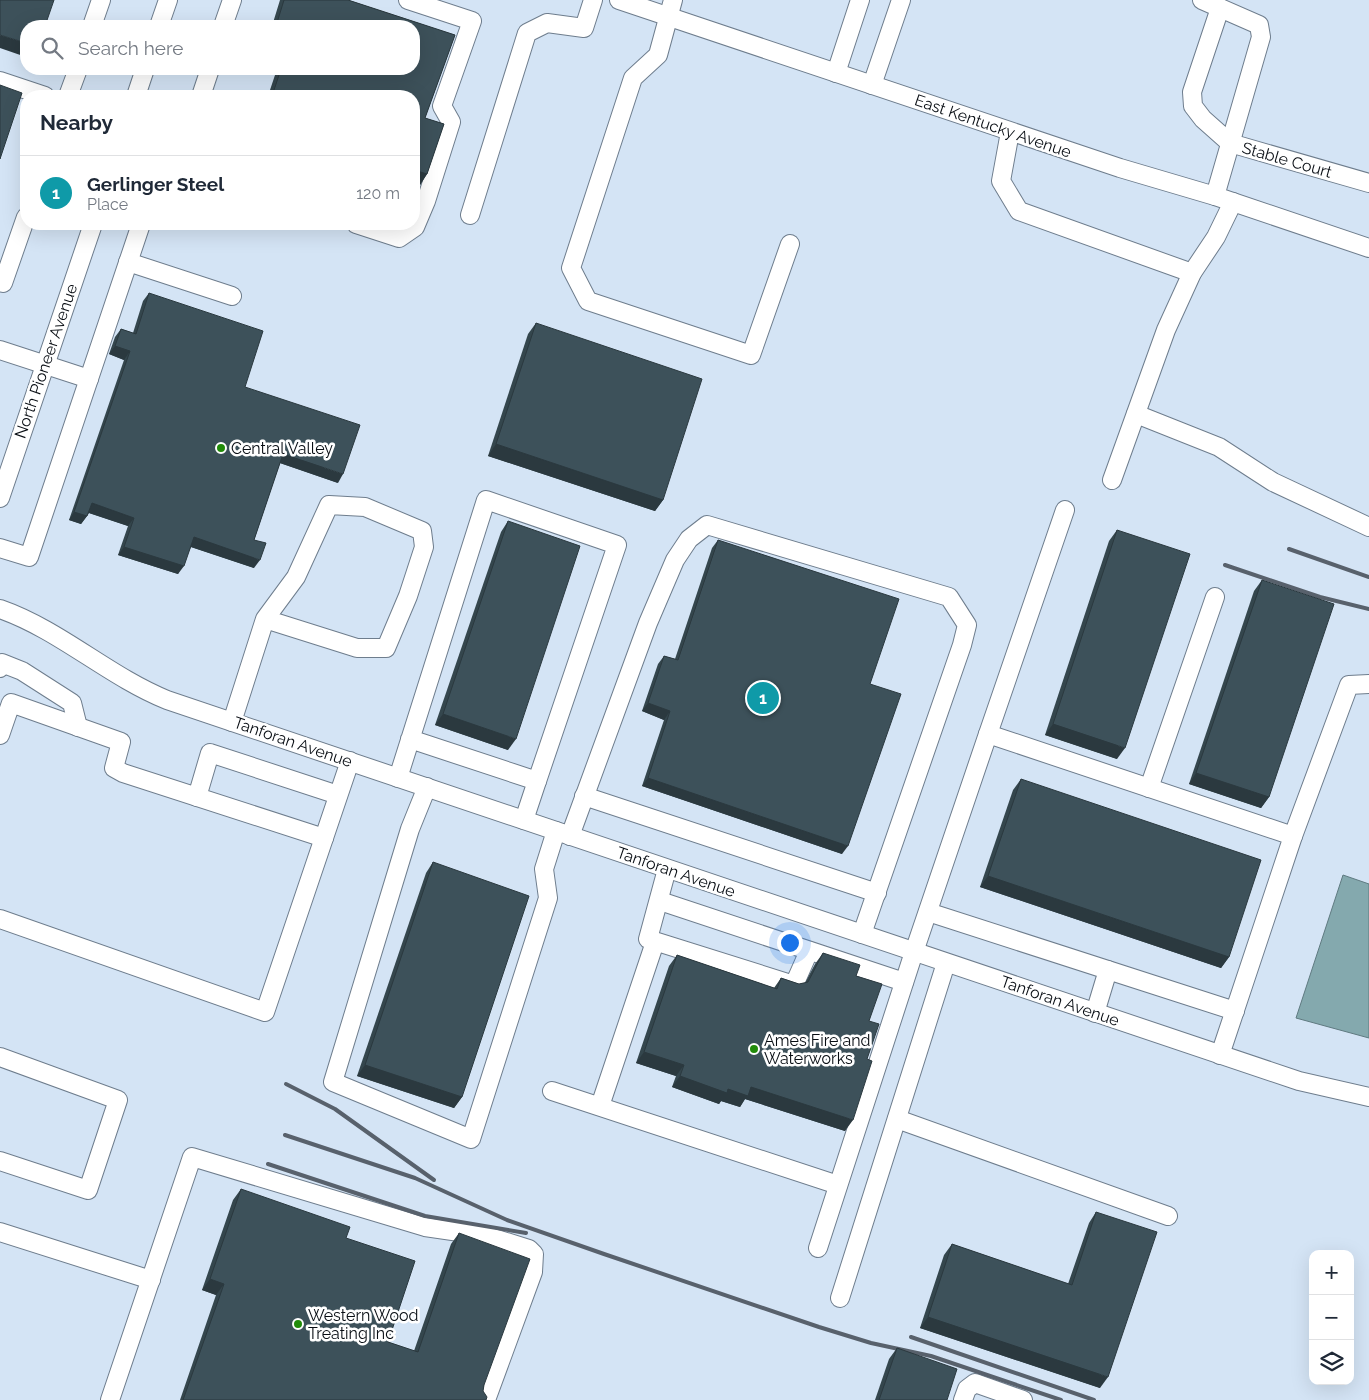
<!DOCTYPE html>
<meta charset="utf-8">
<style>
body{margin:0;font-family:Raleway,sans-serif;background:#f6f6f7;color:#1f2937}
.controls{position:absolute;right:15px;bottom:15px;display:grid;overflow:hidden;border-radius:10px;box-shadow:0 5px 20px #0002}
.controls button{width:45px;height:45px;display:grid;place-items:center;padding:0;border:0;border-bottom:1px solid #e0e1e3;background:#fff;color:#1f2937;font:25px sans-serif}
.you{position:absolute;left:789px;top:942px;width:18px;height:18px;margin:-12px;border:4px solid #fff;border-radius:50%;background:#1a73e8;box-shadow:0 0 0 8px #1a73e833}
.badge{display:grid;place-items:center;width:32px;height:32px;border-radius:50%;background:#0f766e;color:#fff;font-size:16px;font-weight:700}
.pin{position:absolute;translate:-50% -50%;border:2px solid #fff;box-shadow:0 1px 5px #0006}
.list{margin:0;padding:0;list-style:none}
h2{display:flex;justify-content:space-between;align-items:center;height:65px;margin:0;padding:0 20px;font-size:21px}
h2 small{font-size:16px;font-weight:400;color:#747a83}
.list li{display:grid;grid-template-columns:32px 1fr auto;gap:15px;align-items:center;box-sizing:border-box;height:75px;padding:0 20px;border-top:1px solid #e0e1e3}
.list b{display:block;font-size:19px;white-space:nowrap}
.list p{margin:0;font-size:16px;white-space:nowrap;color:#747a83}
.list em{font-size:16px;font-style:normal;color:#747a83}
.icon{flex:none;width:28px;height:28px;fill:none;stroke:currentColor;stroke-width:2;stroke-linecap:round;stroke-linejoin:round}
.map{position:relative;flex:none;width:1369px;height:1400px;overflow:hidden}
.search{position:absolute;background:#fff;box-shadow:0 5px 20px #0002;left:20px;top:20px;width:400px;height:55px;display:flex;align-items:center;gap:12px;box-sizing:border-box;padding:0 18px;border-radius:20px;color:#747a83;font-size:19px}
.panel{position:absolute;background:#fff;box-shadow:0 5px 20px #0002;left:20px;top:90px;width:400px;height:140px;border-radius:20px}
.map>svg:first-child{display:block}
.water{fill:#84a9ae;stroke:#5f7a80}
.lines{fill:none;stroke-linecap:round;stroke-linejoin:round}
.minor-casing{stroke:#6e7d8d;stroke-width:20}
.minor{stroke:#fff;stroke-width:18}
.rail{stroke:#58616c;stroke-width:4}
.wall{fill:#34464d}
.shaded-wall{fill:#2b393f}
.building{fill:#3d515a;stroke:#2b393f}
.poi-dot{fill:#218b09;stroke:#fff;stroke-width:2}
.labels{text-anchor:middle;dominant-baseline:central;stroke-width:5;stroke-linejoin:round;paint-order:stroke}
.street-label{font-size:16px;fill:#080d13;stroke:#fff}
.poi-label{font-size:16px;fill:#080d13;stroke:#fff;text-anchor:start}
</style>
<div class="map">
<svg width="1369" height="1400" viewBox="0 0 1369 1400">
<rect width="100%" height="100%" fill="#d4e4f5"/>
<path class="water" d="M 1343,875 L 1369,884 L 1369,1038 L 1296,1018 Z"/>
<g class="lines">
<g class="minor-casing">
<g id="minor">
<path d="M 619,0 L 1120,168 L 1215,196 L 1369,248"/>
<path d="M 673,0 L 658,55 L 633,78 L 571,268 L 588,301 L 751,355 L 790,244"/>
<path d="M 1202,0 L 1259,25 L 1261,37 L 1215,196"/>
<path d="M 1220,8 L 1192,92 L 1193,106 L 1203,119 L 1230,143 L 1369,183"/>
<path d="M 92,26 L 101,0"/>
<path d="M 159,26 L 168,0"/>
<path d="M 223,26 L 232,0"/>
<path d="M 836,73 L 860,0"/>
<path d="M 0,81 L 45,96"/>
<path d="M 872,85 L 901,0"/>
<path d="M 68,96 L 78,69"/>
<path d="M 136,96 L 145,69"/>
<path d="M 201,96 L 210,69"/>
<path d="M 1010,132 L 1001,181 L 1019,211 L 1192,273"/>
<path d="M 470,215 L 527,33 L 547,23 L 584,28 L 593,0"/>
<path d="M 356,224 L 399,238 L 415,227 L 426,201 L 451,122 L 442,106 L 472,21 L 408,0"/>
<path d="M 128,262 L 232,296"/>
<path d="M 0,282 L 3,283 L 26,217"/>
<path d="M 0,350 L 89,379"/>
<path d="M 1136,414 L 1219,447 L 1273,482 L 1369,527"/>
<path d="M 1112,480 L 1166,330 L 1192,273 L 1216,237 L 1233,202"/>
<path d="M 0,498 L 93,224"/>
<path d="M 0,548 L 29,557 L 141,224"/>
<path d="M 0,609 C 60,630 108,676 167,700 L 1299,1081 L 1369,1097"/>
<path d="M 0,668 L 2,663 L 22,671 L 72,703 L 78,727"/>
<path d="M 232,722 L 265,619 L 296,577 L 329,505 L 365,507 L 422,531 L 424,547 L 408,596 L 386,648 L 357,648 L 265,619"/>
<path d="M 988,734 L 1065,510"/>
<path d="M 0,735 L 11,703 L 121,742 L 114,768 L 123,773 L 324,838"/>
<path d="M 398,778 L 486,500 L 617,545 L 537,781 L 410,739"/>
<path d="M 427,787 L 410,829 L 333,1082 L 471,1139 L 548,898 L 544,869 L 556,831"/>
<path d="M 1149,788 L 1215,597"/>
<path d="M 584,796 L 877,893"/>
<path d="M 197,797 L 210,753 L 338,795"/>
<path d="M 524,820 L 537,781"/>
<path d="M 570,836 L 648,623 L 675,560 L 689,539 L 707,525 L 949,597 L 967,625 L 962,645 L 862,934"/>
<path d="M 1293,836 L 1349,685 L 1369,684"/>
<path d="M 667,869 L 648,939 L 794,985 L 809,951"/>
<path d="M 660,901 L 904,982"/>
<path d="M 928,912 L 1235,1011"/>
<path d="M 0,919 L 265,1012 L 350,761"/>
<path d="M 1095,1013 L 1108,970"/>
<path d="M 0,1057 L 118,1100 L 88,1190 L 0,1161"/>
<path d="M 552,1091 L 838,1185"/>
<path d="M 600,1106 L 655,942"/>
<path d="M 897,1119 L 1168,1216"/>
<path d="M 0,1232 L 151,1280"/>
<path d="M 818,1248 L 914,952 L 988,734 L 1293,836 L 1220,1055"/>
<path d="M 840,1298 L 946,963"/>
<path d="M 110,1400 L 192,1157 L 425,1227 L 487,1236 L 529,1249 L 534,1254 L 533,1272 L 486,1400"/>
<path d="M 963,1400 L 967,1389 L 975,1383 L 1023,1400"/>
</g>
</g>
<use href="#minor" class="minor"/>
<g class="rail">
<path d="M 1289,549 L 1369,577"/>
<path d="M 1225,565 L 1320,597 L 1369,609"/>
<path d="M 286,1084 L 335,1109 L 434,1180"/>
<path d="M 285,1135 L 415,1178 L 507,1220 L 604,1254 L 819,1327 L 871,1343 L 931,1356 L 1061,1400"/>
<path d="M 268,1164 L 425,1216 L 526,1233"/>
<path d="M 911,1337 L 1094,1400"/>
</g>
</g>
<g class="wall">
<path d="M 280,0 L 348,0 L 455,35 L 425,118 L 444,124 L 427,174 L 420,185 L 414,183 L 414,96 L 268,96 L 277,69 L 414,69 L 414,26 L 272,26 Z"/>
<path d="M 149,293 L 245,387 L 338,483 L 280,463 L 254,540 L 254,568 L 191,547 L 178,574 L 118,555 L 128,526 L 89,513 L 87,516 L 81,524 L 69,520 L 124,360 L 109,354 L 115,337 L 121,329 L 133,333 L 143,301 Z"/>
<path d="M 536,323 L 663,500 L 655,511 L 488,456 L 528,334 Z"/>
<path d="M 508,521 L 508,750 L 435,725 L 501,532 Z"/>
<path d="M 1117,530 L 1117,759 L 1045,735 L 1109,541 Z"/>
<path d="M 718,540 L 870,684 L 842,854 L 642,786 L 664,720 L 642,711 L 658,664 L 664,656 L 675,659 L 712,548 Z"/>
<path d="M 1262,580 L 1269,797 L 1261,808 L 1189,784 L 1254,591 Z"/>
<path d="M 1021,779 L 1229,957 L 1221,968 L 980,887 L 1013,790 Z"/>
<path d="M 433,862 L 462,1097 L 454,1108 L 357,1076 L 426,873 Z"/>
<path d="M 823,953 L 856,976 L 869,1021 L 867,1059 L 845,1131 L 745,1099 L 740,1107 L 721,1101 L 719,1104 L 672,1087 L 676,1076 L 636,1063 L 669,966 L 677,955 L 774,988 L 781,978 L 799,984 L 805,983 L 815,964 Z"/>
<path d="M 241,1189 L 346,1238 L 388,1342 L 414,1351 L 451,1244 L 459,1233 L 484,1385 L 483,1391 L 486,1400 L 180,1400 L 216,1295 L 202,1290 L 233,1200 Z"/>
<path d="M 1096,1212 L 1100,1388 L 920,1328 L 944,1255 L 952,1244 L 1068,1284 L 1089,1223 Z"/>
<path d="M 897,1348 L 947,1400 L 875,1400 L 889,1359 Z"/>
</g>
<g class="shaded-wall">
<path d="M 0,35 L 26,43 L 26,57 L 0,48 Z"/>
<path d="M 414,170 L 427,174 L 420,185 L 414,183 Z"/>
<path d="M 115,346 L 130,351 L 124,360 L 109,354 Z"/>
<path d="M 496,444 L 663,500 L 655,511 L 488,456 Z"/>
<path d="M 283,454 L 343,474 L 338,483 L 277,462 Z"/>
<path d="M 92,503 L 134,518 L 128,526 L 86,512 Z"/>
<path d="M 74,512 L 87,516 L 81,524 L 69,520 Z"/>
<path d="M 194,537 L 260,560 L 254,568 L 188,546 Z"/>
<path d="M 124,547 L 184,566 L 178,574 L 118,555 Z"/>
<path d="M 648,703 L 670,711 L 664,720 L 642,711 Z"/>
<path d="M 443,714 L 516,739 L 508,750 L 435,725 Z"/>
<path d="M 1053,724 L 1125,748 L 1117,759 L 1045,735 Z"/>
<path d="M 1196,773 L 1269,797 L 1261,808 L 1189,784 Z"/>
<path d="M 648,778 L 848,846 L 842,854 L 642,786 Z"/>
<path d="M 988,876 L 1229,957 L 1221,968 L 980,887 Z"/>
<path d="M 644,1052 L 684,1065 L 676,1076 L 636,1063 Z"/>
<path d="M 365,1065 L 462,1097 L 454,1108 L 357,1076 Z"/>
<path d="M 680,1076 L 728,1089 L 751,1087 L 853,1120 L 845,1131 L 745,1099 L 740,1107 L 721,1101 L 719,1104 L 672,1087 Z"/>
<path d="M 210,1279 L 224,1284 L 216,1295 L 202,1290 Z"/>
<path d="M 928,1317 L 1108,1377 L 1100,1388 L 920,1328 Z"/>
</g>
<g class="building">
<path d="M 0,0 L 54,0 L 45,26 L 26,26 L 26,43 L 0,35 Z"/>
<path d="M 284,0 L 348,0 L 455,35 L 425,118 L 444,124 L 427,174 L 414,170 L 414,96 L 272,96 L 281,69 L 414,69 L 414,26 L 276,26 Z"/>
<path d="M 0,85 L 22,93 L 0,159 Z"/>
<path d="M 149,293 L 263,331 L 245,387 L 360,425 L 343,474 L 283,454 L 254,540 L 266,543 L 260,560 L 194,537 L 184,566 L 124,547 L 134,518 L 92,503 L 87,516 L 74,512 L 130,351 L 115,346 L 121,329 L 136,334 Z"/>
<path d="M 536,323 L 702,379 L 663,500 L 496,444 Z"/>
<path d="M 508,521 L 580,546 L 516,739 L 443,714 Z"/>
<path d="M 1117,530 L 1190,554 L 1125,748 L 1053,724 Z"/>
<path d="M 718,540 L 899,599 L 870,684 L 901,694 L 848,846 L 648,778 L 670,711 L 648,703 L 664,656 L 678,660 Z"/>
<path d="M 1262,580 L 1334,604 L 1269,797 L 1196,773 Z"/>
<path d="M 1021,779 L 1261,860 L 1229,957 L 988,876 Z"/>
<path d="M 433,862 L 529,896 L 462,1097 L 365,1065 Z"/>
<path d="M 823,953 L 860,965 L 856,976 L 882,984 L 869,1021 L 879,1024 L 867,1059 L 872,1061 L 853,1120 L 751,1087 L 748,1096 L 728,1089 L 727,1093 L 680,1076 L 684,1065 L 644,1052 L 677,955 L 777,989 L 781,978 L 799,984 L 808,982 Z"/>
<path d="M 241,1189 L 350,1227 L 346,1238 L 415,1261 L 388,1342 L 418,1352 L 459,1233 L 530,1259 L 484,1385 L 483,1391 L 487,1397 L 486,1400 L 183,1400 L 224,1284 L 210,1279 Z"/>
<path d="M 1096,1212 L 1157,1232 L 1108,1377 L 928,1317 L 952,1244 L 1072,1285 Z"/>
<path d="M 897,1348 L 957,1369 L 947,1400 L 879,1400 Z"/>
</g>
<g class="poi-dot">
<circle cx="221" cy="448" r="5"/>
<circle cx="754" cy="1049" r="5"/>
<circle cx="298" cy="1324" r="5"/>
</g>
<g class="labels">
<g class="street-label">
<text transform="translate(993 126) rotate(19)">East Kentucky Avenue</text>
<text transform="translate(1287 160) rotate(16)">Stable Court</text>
<text transform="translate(46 361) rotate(-71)">North Pioneer Avenue</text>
<text transform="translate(293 742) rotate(19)">Tanforan Avenue</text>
<text transform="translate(676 872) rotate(19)">Tanforan Avenue</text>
<text transform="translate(1060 1001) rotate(19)">Tanforan Avenue</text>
</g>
<g class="poi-label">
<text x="231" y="448">Central Valley</text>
<text x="764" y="1040">Ames Fire and<tspan x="764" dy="18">Waterworks</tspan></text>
<text x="308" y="1315">Western Wood<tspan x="308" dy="18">Treating Inc</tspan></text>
</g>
</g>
</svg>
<div class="controls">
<button>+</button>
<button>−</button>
<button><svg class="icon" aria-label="layers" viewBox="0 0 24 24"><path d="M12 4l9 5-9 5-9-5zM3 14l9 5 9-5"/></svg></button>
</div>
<div class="you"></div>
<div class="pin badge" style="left:763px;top:698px;background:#0f9aa8">1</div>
<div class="search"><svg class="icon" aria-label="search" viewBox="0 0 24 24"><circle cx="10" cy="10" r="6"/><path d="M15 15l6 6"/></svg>Search here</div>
<section class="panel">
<h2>Nearby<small></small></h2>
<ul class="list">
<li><span class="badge" style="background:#0f9aa8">1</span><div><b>Gerlinger Steel</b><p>Place</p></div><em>120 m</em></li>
</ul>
</section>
</div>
